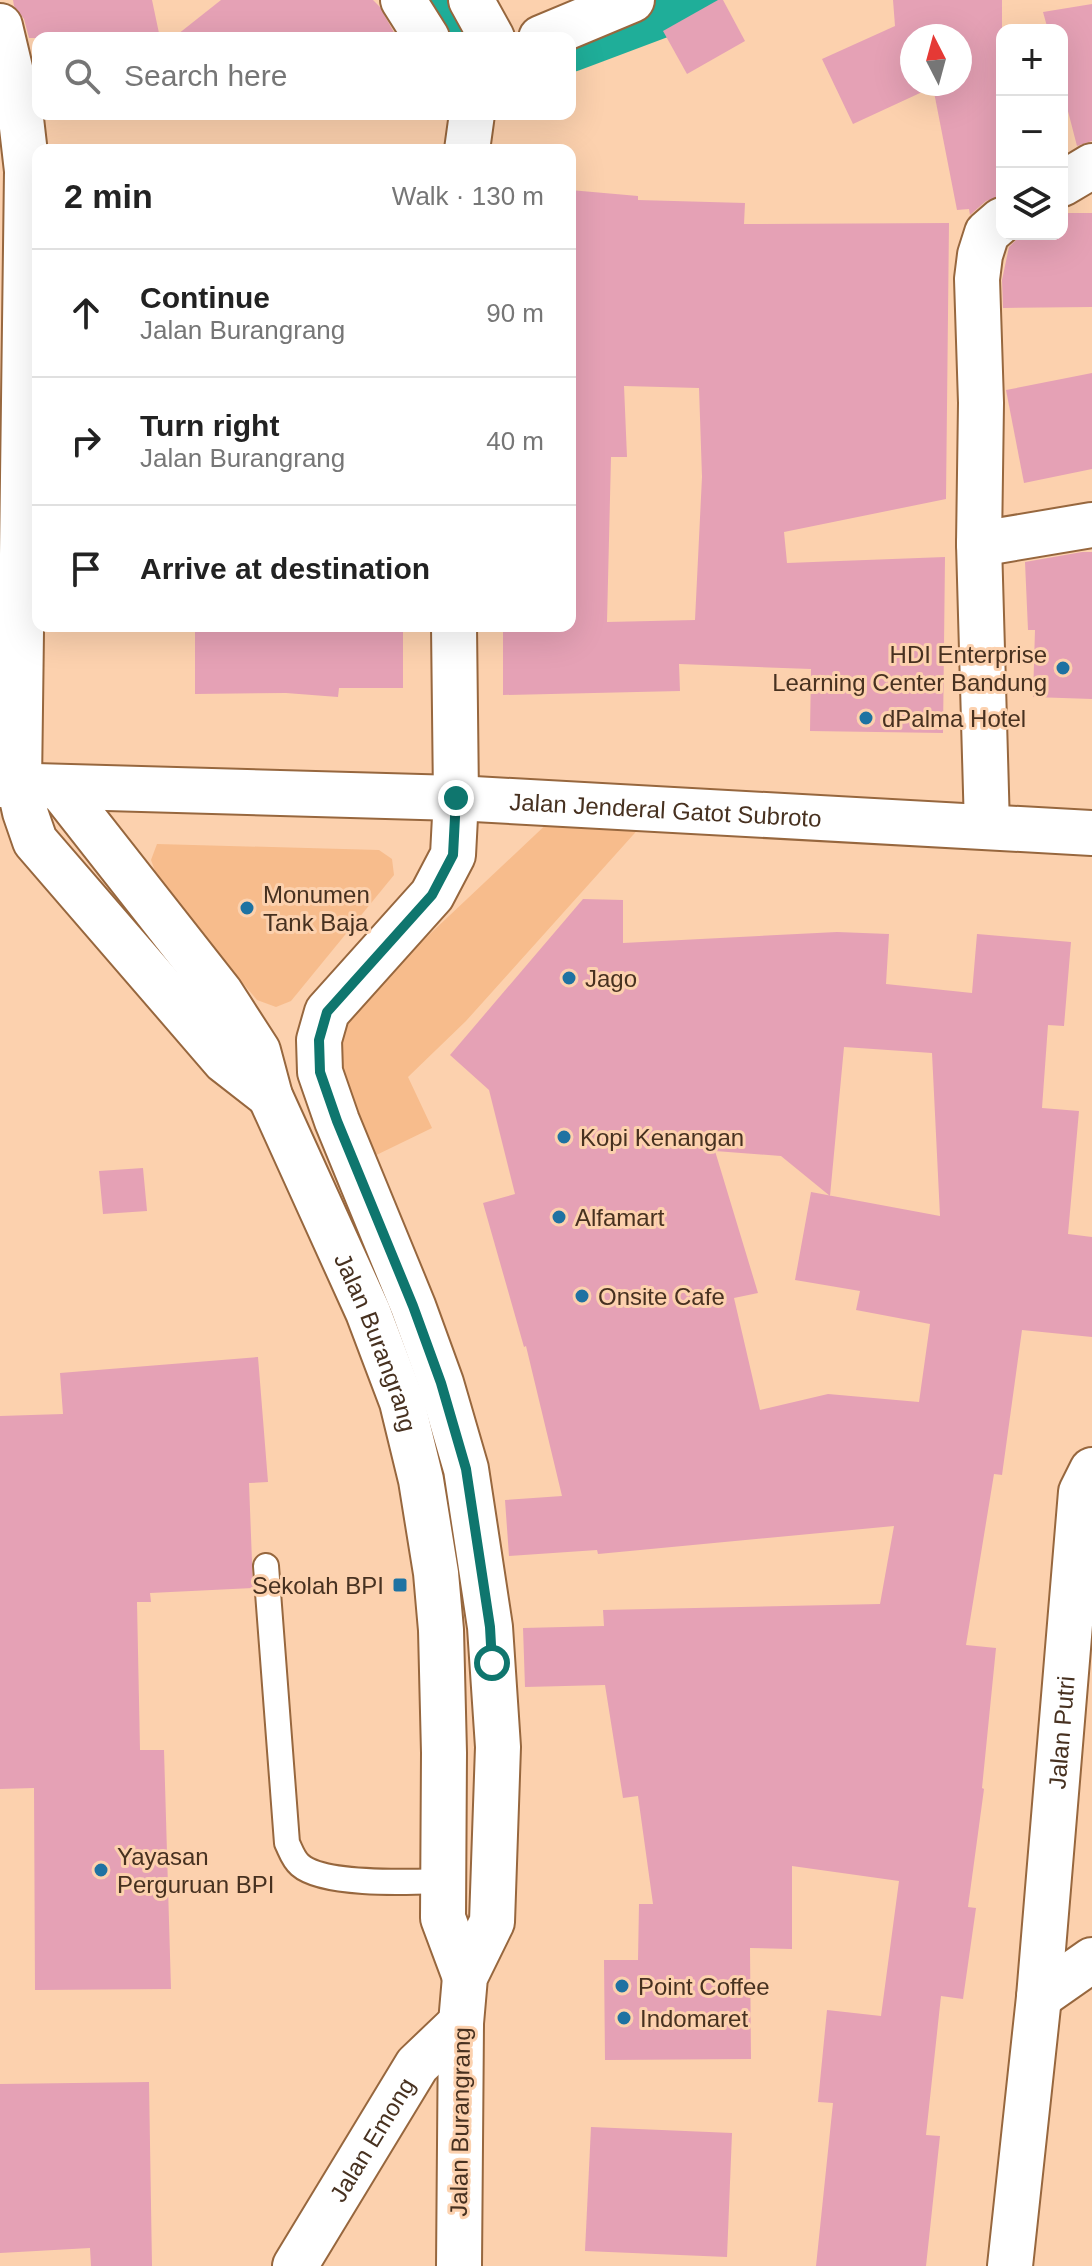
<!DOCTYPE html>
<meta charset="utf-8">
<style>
body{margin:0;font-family:Helvetica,sans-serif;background:#f6f6f6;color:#222}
.controls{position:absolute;right:24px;top:24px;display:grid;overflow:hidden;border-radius:16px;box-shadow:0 8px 32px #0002}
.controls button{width:72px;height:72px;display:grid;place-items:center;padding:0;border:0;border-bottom:2px solid #e0e0e0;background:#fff;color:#222;font:40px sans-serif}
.compass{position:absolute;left:900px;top:24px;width:72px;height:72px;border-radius:50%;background:#fff;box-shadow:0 8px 32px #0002;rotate:354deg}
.stop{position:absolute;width:24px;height:24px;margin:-18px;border:6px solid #0f766e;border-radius:50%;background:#fff}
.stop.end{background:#0f766e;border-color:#fff;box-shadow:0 2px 8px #0008}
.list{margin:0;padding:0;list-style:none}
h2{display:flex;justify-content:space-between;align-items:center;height:104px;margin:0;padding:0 32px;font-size:34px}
h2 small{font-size:26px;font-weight:400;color:#767676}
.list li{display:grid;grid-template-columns:52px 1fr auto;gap:24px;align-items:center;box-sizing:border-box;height:128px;padding:0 32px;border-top:2px solid #e0e0e0}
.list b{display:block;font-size:30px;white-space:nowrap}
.list p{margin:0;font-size:26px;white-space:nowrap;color:#767676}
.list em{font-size:26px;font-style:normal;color:#767676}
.icon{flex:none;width:44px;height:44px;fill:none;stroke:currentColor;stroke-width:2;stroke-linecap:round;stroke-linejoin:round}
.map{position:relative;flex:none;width:1092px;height:2266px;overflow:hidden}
.search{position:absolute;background:#fff;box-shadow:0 8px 32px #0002;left:32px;top:32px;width:544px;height:88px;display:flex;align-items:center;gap:20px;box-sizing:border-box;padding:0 28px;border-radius:16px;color:#767676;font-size:30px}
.panel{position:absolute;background:#fff;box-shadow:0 8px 32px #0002;left:32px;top:144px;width:544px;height:488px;border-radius:16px}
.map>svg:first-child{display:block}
.green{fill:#f7bc8c}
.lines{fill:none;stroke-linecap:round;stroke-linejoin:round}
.canal{stroke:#1fae99;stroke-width:50}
.building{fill:#e5a1b5;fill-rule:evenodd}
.lane-casing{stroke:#97673e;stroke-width:28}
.street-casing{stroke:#97673e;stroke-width:48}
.secondary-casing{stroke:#97673e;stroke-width:48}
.primary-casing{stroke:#97673e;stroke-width:48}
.lane{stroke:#fff;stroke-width:24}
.street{stroke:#fff;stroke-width:44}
.secondary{stroke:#fff;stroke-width:44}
.primary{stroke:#fff;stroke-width:44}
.route{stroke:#0f766e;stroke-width:10}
.poi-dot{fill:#1e72a2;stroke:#fcd1ae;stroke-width:3}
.labels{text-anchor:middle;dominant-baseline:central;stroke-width:6;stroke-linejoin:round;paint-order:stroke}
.poi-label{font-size:24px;fill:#473120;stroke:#fcd1ae;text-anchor:start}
.street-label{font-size:24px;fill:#473120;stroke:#fcd1ae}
</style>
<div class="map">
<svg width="1092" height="2266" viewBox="0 0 1092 2266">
<rect width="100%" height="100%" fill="#fcd1ae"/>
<g class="green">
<path d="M 553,818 L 642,825 L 466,1021 L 408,1077 L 432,1128 L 364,1161 L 337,1057 L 343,1029 L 363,997 Z"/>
<path d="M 157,844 L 379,850 L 392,859 L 394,875 L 291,1001 L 276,1007 L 257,1000 L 161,887 L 151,860 Z"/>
</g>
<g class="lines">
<g class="canal">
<path d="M 442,0 L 460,38"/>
<path d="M 570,47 L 695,0"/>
</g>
</g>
<g class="building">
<path d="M 13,0 L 152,0 L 160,38 L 29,38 L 24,19 L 14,6 Z"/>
<path d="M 221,0 L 373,0 L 380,7 L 397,38 L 173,38 Z"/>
<path d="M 718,0 L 723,0 L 745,41 L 687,74 L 663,31 Z"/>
<path d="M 893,0 L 1002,0 L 1002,196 L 986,201 L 970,215 L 969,209 L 957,210 L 933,87 L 853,124 L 822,59 L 895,26 ZM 912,36 L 960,36 L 960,84 L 912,84 Z"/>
<path d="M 1092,4 L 1092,141 L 1077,146 L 1062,88 L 1062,30 L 1048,30 L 1043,12 Z"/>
<path d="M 570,190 L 638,196 L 638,200 L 745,203 L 744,224 L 949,223 L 946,499 L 784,532 L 787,563 L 945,557 L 943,733 L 810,731 L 811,669 L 679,664 L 680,691 L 503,695 L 503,626 L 570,626 ZM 624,386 L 699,388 L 702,477 L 695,620 L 607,622 L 611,457 L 627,457 Z"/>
<path d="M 1062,213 L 1092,213 L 1092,307 L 1003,308 L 1002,280 L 1009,247 L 1022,234 L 1062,234 Z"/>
<path d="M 1092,373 L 1092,469 L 1024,483 L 1006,390 Z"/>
<path d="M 1082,552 L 1092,552 L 1092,699 L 1033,697 L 1035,630 L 1028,630 L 1025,562 Z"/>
<path d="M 195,626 L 403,626 L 403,688 L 339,688 L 338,697 L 286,693 L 195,694 Z"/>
<path d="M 583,899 L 623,900 L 623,943 L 837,932 L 889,934 L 886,984 L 972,993 L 977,934 L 1071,942 L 1064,1026 L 1048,1025 L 1042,1108 L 1079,1111 L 1068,1234 L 1092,1237 L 1092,1337 L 1022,1330 L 1002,1475 L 994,1474 L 966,1645 L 996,1648 L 982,1788 L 984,1789 L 968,1907 L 976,1908 L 963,1999 L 941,1996 L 926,2135 L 940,2136 L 926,2266 L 816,2266 L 833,2103 L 818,2102 L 827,2010 L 881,2016 L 899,1881 L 792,1866 L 792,1949 L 750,1948 L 751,2059 L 605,2060 L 604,1960 L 638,1960 L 639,1904 L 653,1904 L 638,1796 L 623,1798 L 605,1685 L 525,1687 L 523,1628 L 604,1626 L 603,1610 L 880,1604 L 894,1526 L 598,1554 L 597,1550 L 509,1556 L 505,1500 L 562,1496 L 526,1346 L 524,1347 L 483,1203 L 515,1194 L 489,1090 L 450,1055 ZM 844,1047 L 932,1053 L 940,1216 L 811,1192 L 795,1280 L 860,1291 L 856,1310 L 930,1324 L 919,1402 L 828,1394 L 760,1410 L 734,1298 L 758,1293 L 715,1151 L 781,1156 L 830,1196 Z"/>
<path d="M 143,1168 L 147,1211 L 103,1214 L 99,1171 Z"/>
<path d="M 258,1357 L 268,1482 L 249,1483 L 253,1588 L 150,1593 L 151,1602 L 137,1602 L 140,1750 L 164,1750 L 171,1989 L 35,1990 L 34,1788 L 0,1789 L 0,1416 L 63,1414 L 60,1373 Z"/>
<path d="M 149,2082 L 152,2266 L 91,2266 L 90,2248 L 0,2253 L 0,2084 Z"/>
<path d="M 591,2127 L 732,2133 L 727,2257 L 585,2251 Z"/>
</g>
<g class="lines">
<g class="lane-casing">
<path id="lane" d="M 266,1566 L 287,1843 C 291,1851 293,1859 300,1865 C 324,1886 409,1882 442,1881"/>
</g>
<g class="street-casing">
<g id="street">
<path d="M 403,0 L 427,38"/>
<path d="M 471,0 L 492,38"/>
<path d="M 541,38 L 632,0"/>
<path d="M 467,150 L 472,114"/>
<path d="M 1062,184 L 1092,166"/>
<path d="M 979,544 L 1092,525"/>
<path d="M 454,626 L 456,798"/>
<path d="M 987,827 L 979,544 L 981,403 L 977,279 L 980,255 L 987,233 L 1002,220"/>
<path d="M 1039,1997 L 1092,1960"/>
<path id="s1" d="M 1010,2266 L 1039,1997 L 1081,1492 L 1092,1470"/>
</g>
</g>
<g class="secondary-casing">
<g id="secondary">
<path d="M 0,26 L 20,110 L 27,171 L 19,785"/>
<path id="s2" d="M 59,787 L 220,992 L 258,1051 L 270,1096 L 368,1312 L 402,1402 L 421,1480 L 436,1573 L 441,1630 L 444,1753 L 443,1918 L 465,1977"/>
<path d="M 456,798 L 453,855 L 432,895 L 327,1012 L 319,1040 L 320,1072 L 337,1121 L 413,1306 L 441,1383 L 466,1469 L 490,1627 L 498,1747 L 492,1922 L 465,1977 L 461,2023 L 459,2266"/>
<path id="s3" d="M 295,2266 L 417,2065 L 461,2023"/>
</g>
</g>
<g class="primary-casing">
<g id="primary">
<path id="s4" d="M 0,785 L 456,798 L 1092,833"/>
<path d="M 19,785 L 25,812 L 35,841 L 225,1061 L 270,1096"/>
</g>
</g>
<use href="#lane" class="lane"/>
<use href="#street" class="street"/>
<use href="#secondary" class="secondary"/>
<use href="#primary" class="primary"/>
</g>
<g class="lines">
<path class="route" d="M 456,798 L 453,855 L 432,895 L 327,1012 L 319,1040 L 320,1072 L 337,1121 L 413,1306 L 441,1383 L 466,1469 L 490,1627 L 492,1663"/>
</g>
<g class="poi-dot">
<circle cx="1063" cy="668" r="8"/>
<circle cx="866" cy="718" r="8"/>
<circle cx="247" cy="908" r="8"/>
<circle cx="569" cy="978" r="8"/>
<circle cx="564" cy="1137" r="8"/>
<circle cx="559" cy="1217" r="8"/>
<circle cx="582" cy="1296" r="8"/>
<rect x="392" y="1577" width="16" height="16" rx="4"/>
<circle cx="101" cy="1870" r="8"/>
<circle cx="622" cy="1986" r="8"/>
<circle cx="624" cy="2018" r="8"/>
</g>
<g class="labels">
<g class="poi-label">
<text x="1047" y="654" text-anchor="end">HDI Enterprise<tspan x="1047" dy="28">Learning Center Bandung</tspan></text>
<text x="882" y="718">dPalma Hotel</text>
<text x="263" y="894">Monumen<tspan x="263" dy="28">Tank Baja</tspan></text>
<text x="585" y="978">Jago</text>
<text x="580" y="1137">Kopi Kenangan</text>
<text x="575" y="1217">Alfamart</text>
<text x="598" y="1296">Onsite Cafe</text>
<text x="384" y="1585" text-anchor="end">Sekolah BPI</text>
<text x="117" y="1856">Yayasan<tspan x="117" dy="28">Perguruan BPI</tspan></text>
<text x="638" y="1986">Point Coffee</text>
<text x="640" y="2018">Indomaret</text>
</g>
<g class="street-label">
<text stroke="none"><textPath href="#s4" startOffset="666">Jalan Jenderal Gatot Subroto</textPath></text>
<text stroke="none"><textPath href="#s2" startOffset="646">Jalan Burangrang</textPath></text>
<text stroke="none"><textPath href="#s1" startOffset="536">Jalan Putri</textPath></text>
<text transform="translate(460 2122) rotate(-89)">Jalan Burangrang</text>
<text stroke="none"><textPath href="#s3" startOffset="148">Jalan Emong</textPath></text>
</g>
</g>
</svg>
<div class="controls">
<button>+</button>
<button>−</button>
<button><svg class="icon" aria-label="layers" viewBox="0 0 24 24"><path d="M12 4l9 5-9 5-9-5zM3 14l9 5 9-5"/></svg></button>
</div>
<svg class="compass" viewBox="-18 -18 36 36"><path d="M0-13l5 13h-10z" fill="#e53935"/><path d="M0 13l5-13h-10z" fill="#767676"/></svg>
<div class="stop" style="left:492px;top:1663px"></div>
<div class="stop end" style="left:456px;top:798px"></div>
<div class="search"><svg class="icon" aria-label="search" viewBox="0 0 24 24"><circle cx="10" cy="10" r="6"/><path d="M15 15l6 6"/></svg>Search here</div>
<section class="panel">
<h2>2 min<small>Walk · 130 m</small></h2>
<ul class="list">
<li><svg class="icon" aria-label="ahead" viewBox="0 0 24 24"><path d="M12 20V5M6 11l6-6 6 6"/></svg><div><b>Continue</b><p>Jalan Burangrang</p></div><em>90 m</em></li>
<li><svg class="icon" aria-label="right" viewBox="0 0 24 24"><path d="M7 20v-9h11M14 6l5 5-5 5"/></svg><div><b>Turn right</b><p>Jalan Burangrang</p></div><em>40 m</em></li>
<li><svg class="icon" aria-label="arrive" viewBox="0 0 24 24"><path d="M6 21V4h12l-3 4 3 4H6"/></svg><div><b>Arrive at destination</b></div></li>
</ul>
</section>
</div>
